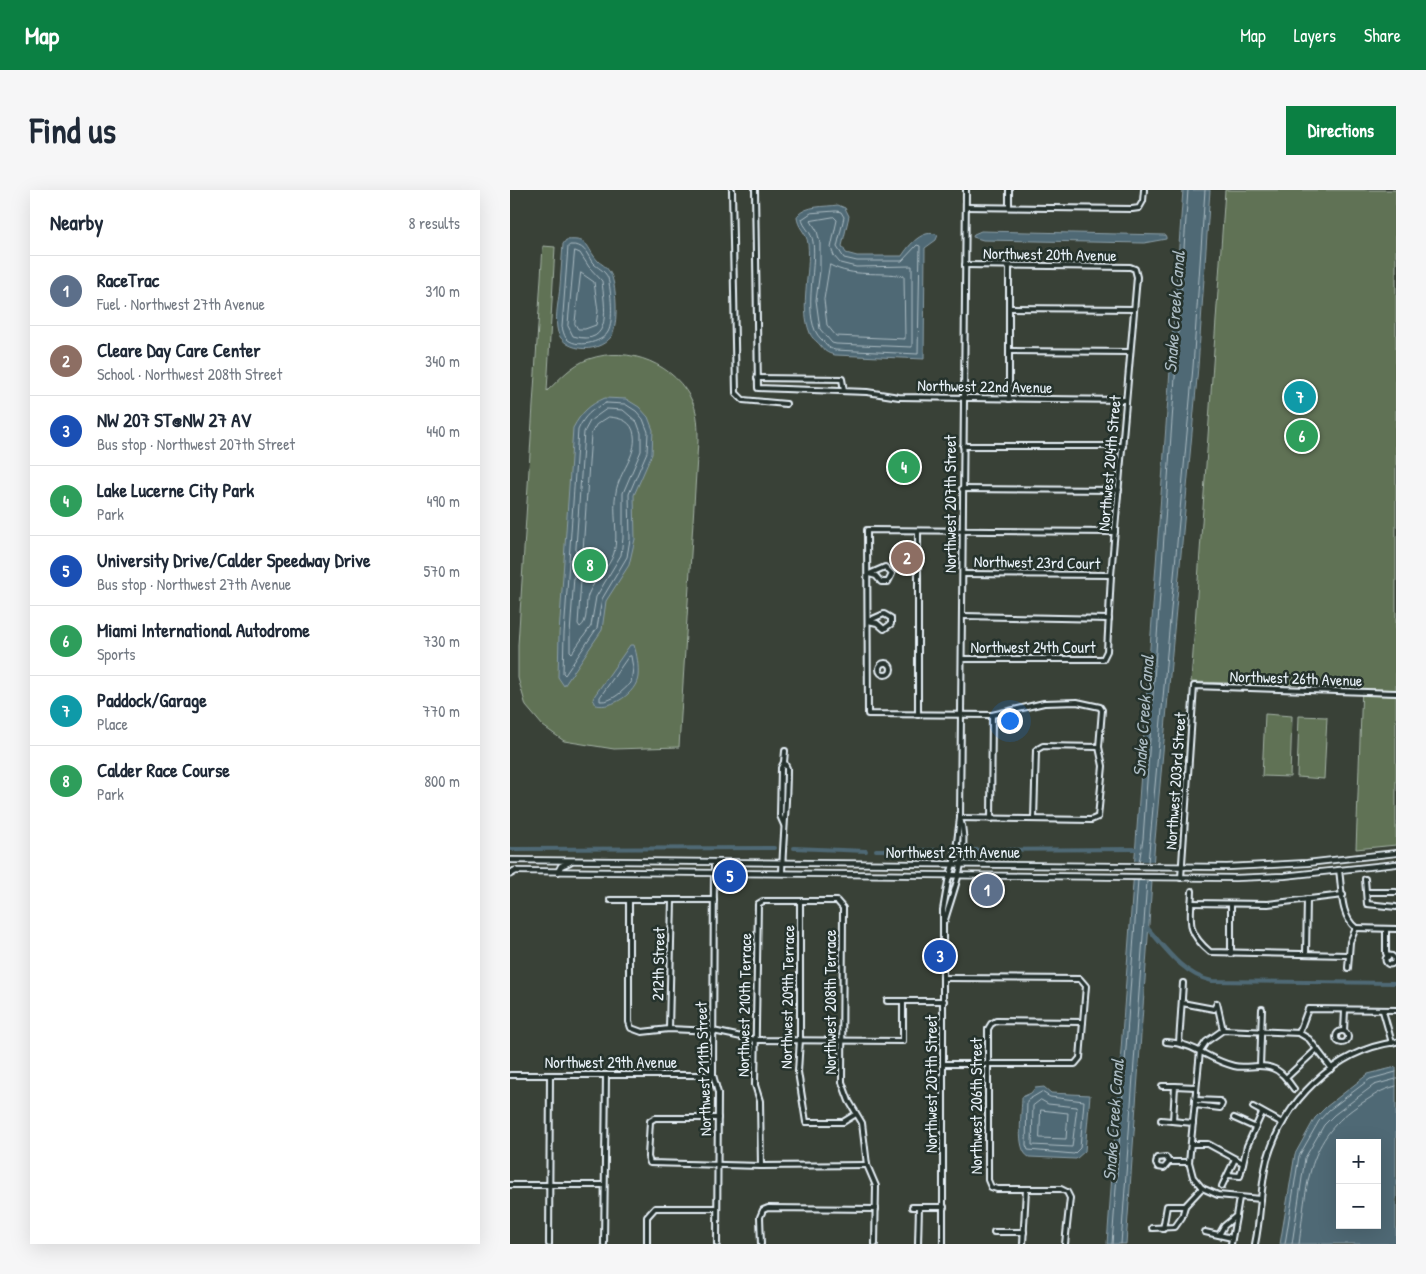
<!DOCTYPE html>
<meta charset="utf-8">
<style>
body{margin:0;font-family:"Patrick Hand",sans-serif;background:#f6f6f7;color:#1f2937}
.controls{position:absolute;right:15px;bottom:15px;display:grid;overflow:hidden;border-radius:0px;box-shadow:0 5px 20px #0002}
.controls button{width:45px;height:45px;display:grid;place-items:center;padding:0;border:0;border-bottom:1px solid #e0e1e3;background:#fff;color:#1f2937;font:25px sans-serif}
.you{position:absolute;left:499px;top:530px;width:18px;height:18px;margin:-12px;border:4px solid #fff;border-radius:50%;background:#1a73e8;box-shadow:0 0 0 8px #1a73e833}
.badge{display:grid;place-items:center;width:32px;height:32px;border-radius:50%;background:#0b8043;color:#fff;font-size:16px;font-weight:700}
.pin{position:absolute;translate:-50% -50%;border:2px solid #fff;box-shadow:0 1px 5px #0006}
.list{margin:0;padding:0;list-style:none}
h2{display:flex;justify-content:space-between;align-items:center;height:65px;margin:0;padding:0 20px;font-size:21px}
h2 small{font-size:16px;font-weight:400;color:#747a83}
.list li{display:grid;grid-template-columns:32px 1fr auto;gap:15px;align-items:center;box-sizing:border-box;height:70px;padding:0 20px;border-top:1px solid #e0e1e3}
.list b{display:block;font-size:19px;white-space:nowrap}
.list p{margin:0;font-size:16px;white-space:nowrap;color:#747a83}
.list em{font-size:16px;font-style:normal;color:#747a83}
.map{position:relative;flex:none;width:886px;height:1054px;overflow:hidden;border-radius:0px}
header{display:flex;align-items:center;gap:30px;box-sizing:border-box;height:70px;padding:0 25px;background:#0b8043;color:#fff}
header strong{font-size:24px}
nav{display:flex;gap:28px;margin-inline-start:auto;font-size:18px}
.intro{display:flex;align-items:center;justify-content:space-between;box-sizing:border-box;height:120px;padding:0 30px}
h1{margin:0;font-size:35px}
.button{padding:12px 22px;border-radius:0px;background:#0b8043;color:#fff;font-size:18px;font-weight:700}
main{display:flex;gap:30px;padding:0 30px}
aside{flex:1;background:#fff;border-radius:0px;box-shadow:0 5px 20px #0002}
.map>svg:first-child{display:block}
.green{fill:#607254;stroke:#a4b2a6}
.water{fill:#4f6974;stroke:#8c9fa9;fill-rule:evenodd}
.pier{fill:#394137}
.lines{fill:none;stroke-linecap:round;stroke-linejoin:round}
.shore{stroke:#abbbc3;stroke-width:1}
.canal{stroke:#4f6974;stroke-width:4}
.minor-casing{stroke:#e8f1f8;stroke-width:8}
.major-casing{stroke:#e8f1f8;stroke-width:8}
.highway-casing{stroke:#e8f1f8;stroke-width:9}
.minor{stroke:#26332d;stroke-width:4}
.major{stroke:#26332d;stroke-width:4.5}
.highway{stroke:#26332d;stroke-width:5.5}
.labels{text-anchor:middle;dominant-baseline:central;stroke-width:5;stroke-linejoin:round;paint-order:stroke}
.street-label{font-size:16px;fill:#e8f1f8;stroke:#26332d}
.water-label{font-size:18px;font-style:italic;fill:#abbbc3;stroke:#26332d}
</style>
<header>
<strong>Map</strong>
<nav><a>Map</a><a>Layers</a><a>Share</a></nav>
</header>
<div class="intro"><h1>Find us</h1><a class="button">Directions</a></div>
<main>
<aside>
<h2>Nearby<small>8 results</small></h2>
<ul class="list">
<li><span class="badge" style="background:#5c6f8a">1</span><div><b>RaceTrac</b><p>Fuel · Northwest 27th Avenue</p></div><em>310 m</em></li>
<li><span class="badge" style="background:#8d6e63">2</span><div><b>Cleare Day Care Center</b><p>School · Northwest 208th Street</p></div><em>340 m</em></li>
<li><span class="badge" style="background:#1a4fb4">3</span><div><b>NW 207 ST@NW 27 AV</b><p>Bus stop · Northwest 207th Street</p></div><em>440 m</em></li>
<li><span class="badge" style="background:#2e9e5b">4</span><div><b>Lake Lucerne City Park</b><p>Park</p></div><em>490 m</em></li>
<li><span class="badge" style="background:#1a4fb4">5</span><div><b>University Drive/Calder Speedway Drive</b><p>Bus stop · Northwest 27th Avenue</p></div><em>570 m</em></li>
<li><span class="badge" style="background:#2e9e5b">6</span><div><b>Miami International Autodrome</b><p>Sports</p></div><em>730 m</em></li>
<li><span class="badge" style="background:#0f9aa8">7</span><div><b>Paddock/Garage</b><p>Place</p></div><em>770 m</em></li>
<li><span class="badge" style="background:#2e9e5b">8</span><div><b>Calder Race Course</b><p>Park</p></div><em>800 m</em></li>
</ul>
</aside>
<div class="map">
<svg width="886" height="1054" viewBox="0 0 886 1054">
<rect width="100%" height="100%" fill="#394137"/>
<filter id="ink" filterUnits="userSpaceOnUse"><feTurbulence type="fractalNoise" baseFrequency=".02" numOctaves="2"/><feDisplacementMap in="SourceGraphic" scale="10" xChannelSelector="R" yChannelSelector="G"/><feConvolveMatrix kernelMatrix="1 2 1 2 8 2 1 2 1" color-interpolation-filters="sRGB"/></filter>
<g filter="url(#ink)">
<g class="green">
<path d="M 715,0 L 886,0 L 886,655 L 846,659 L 852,496 L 681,492 Z"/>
<path d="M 33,56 L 45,57 L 37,201 C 50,189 61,175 79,169 C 119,155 166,174 183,213 C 188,224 188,239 188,251 L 169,557 L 104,559 L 54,551 L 33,536 L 16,516 L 8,488 L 8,455 Z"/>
<path d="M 755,524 L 782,526 L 780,587 L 752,586 Z"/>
<path d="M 789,526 L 817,527 L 814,589 L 787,587 Z"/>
</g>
<g class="water">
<path d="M 673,0 L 700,0 L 688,177 L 645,650 L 616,1054 L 597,1054 Z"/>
<path d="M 328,15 L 335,18 L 339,26 L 332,56 L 336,63 L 347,66 L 392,66 C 399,55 413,38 428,45 L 426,50 L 415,58 L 414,169 L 325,165 C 316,163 315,161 310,155 C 306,150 302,149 300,143 C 289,116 301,83 298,54 C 297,42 287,38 287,26 C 296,15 315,17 328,15 Z"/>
<path d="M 471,41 L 655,45 L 656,47 L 656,49 L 634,53 L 473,50 L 463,47 L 464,44 Z"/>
<path d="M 56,50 C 81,48 75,57 88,71 C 91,74 96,76 99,81 C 107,91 109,137 101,147 C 87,165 50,162 47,138 C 45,124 49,110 50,96 C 51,82 52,68 53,54 Z"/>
<path d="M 95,208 L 116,209 L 129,217 L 138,227 L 143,240 L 142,264 L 124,305 L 125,349 L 119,375 L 96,411 L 92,440 L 54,496 L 48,487 L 49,444 L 63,238 C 71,223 79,215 95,208 Z"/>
<path d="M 120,455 L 124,455 C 127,465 129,476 128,487 C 126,503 102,519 86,515 L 83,509 L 85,505 Z"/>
<path d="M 886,877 L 886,1054 L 770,1054 L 785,964 L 805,928 L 816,917 L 858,884 ZM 830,953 L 867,953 L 867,1035 L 830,1035 Z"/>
<path d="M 534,897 L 541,903 L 580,905 L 575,961 L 566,969 L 519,967 C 505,960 512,922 512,907 L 521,903 L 525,898 Z"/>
</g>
<path class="pier" d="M 621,671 L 646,671 L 645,691 L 620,691 Z"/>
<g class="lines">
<g class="shore">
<path d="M 327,21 L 331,22 L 334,27 L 327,57 L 334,68 L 347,71 L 392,71 L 407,55 L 410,56 L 408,164 L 325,160 C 317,158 317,154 311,149 C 291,130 307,78 303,52 C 302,42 293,37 292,29 L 301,23 Z"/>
<path d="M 324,27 L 327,30 L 321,58 L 324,66 L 330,73 L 346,77 L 402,76 L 402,157 L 326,154 L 322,153 L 310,139 L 306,110 L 310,81 L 310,53 L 307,41 L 301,31 Z"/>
<path d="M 60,55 C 74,54 76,62 82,72 C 87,78 95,80 98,88 C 101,100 104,132 98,142 C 92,153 65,159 56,148 C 54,145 53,141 52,137 L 58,57 Z"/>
<path d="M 65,61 L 70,63 L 79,77 L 92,91 C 94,114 104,158 63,146 L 58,136 Z"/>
<path d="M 320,75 C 344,88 368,81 394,86 L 395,149 L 326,146 L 317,135 L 314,110 Z"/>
<path d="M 71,83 L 84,92 L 88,121 L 86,135 L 75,139 L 68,139 L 65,134 Z"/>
<path d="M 96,213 L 115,214 L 126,221 L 133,229 L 138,242 L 137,262 L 119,304 L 120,349 L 117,367 L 92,409 L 87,438 L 55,485 L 53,483 L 54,444 L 68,240 C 74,226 82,219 96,213 Z"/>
<path d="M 97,219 L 113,220 L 127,232 L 131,243 L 131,261 L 113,303 L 113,348 L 111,365 L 86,407 L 81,436 L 62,463 L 60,461 L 60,444 L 74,242 L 80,231 Z"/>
<path d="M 99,227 C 111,228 122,231 124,245 C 127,266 109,282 106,302 C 102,323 109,343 104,363 C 99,379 84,389 78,405 C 75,414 79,432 70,437 L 68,434 L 81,244 L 86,235 Z"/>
<path d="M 121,466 L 123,478 L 121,493 C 112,501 103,512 90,511 L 90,507 L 118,467 Z"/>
<path d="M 629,673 L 633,649 L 678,0"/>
<path d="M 638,673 L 683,177 L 695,0"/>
<path d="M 532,902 L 540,907 L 574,911 L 570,958 L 564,964 L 518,960 L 516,955 L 517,911 Z"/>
<path d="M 531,910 L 538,914 L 567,917 L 562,957 L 522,955 L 523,916 Z"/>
<path d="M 531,920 L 558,923 L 556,949 L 530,948 Z"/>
<path d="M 602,1054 L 628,690"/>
<path d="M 611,1054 L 637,691"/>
<path d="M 775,1054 L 789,966 L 809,931 L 819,920 L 860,889 L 886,882"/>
<path d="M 782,1054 L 795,968 L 814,935 L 824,925 L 864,895 L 886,889"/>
<path d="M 789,1054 C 797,995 796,948 852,913 C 867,904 868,901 886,896"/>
</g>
<g class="canal">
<path d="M 284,658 L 356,661"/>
<path d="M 0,659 L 264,658"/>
<path d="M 366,660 L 436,660"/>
<path d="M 462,660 L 630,659"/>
<path d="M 636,736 C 655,758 673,785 702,791 L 886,793"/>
</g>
<g class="minor-casing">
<g id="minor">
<path d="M 222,0 L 226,203 L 233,210 L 276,214"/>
<path d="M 245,0 L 248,198 L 357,202 L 389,207 L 616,210"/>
<path d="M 456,17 L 622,19 L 629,18 L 633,11 L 634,0"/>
<path d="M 499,17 L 499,0"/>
<path d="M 499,118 L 624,119"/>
<path d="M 499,161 L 620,162"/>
<path d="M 247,188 L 332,189 L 334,201"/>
<path d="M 499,209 L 499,77"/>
<path d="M 453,256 L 613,256"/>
<path d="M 452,299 L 609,300"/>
<path d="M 375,377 L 382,384 L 378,392 L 371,392 L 366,386 L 359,384 Z"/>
<path d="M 453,384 L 601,385"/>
<path d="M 374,424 L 381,428 L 381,434 L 374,439 L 367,433 L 358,431 Z"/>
<path d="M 453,426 L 599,429"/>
<path d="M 452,469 L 593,469 L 597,461 L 601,385 L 627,87 L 625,79 L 620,77 L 455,75"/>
<circle cx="375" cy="479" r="6"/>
<path d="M 408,525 L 408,341"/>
<path d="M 450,628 L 581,630 L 588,627 L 593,576 L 589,557 L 592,520 L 590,517 L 567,512 L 534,513 L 482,525 L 358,524 L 357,340 L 605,342"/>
<path d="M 481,629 L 482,525"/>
<path d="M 524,629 L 526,560 L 533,556 L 589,557"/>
<path d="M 274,635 L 270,626 L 271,578 L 274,572"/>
<path d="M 204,673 L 203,885 L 208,903 L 207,1054"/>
<path d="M 829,680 C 832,699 830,726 846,738"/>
<path d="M 272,683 C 273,648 277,614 277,578 L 274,572 L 275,561"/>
<path d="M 671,688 L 684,496 L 886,503"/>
<path d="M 855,689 L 857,714 L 886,717"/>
<path d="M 682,701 C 681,731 675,741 700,762 L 838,765"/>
<path d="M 857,702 L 886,702"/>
<path d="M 100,710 L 204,710"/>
<path d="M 119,710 L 119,832 L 121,838 L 132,842 L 159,839 L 203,841 L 246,850 L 393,851 L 393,811"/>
<path d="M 290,711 L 290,849 L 288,882 L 296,932 L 333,932 L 346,924"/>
<path d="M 681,713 L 758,714 L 833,705"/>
<path d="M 435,730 C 444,698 461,661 450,628"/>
<path d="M 846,738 L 886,739"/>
<path d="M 876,739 L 876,763 L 878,767"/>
<path d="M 721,764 L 721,714"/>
<path d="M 796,764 L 797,709"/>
<circle cx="880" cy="770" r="4.5"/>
<path d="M 838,778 L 840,752 L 846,738"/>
<path d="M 377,811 L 434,811"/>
<path d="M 672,813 L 704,819 L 707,813 L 713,840"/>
<path d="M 873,821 L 882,853"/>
<path d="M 159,839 L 162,710"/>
<circle cx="832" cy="847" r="6"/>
<path d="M 834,841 L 835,820"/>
<path d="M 789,843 L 798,819 L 886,820"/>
<path d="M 656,852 C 685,853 698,870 724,876 C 736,879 750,873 762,878 C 772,881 778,891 784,899"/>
<path d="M 669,853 L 673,793"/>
<path d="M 434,874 L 565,874 L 570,868 L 576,796 L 570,789 L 434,788"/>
<path d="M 750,876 L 752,819"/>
<path d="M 0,885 L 203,885"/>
<path d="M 776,888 L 807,859"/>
<path d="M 652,896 L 665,896"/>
<path d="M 685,915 L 710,918 L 712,914 L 710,911 L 685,910"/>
<path d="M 743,917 L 772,933"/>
<path d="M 208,928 L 145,928 L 140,931 L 138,967 L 140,973 L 251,976 L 357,975"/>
<path d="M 724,928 L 744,937"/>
<path d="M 651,930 L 683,933"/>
<path d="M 663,931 L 665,896 L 686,897"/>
<path d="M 681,954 L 698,954 L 733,973"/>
<path d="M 659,972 L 654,978 L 648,977 L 646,974 L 647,968 L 656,967 L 659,972 L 679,972"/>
<path d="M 251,976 L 250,911 L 245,895 L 248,714 L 253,711 L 327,711 L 333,718 L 332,892 L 339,911 L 352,933 L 357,975 L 366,996 L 365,1054"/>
<path d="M 718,985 L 730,986 L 737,956 L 752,923"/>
<path d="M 0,995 L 94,995"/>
<path d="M 712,996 L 725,969"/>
<path d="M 692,998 L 683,987 L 679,972 L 690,861 L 696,852 L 713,840 L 789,843 L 799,849 L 822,879"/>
<path d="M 692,998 L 708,1005 L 751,1009"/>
<path d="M 402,1017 L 434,1017"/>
<path d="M 642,1038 L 665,1037 L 672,1027 L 675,1016 L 692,998"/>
<path d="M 653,1039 L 657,1016 L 675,1016"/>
<path d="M 484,1042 L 514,1042"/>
<path d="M 695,1042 L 722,1048"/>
<path d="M 709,1045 L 714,1036 L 726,1026 L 729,1008"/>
<path d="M 39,1054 L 40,885"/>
<path d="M 94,1054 L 96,885"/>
<path d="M 137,1054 L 137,1027 L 145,1018 L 207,1018"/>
<path d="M 251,1054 L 250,1027 L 253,1020 L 258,1018 L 366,1019"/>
<path d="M 408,1054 L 409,1017"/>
<path d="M 433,1054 L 433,720 L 438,691 L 445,668 L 450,628 L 456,0"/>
<path d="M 513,1054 L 516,999"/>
<path d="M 555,1054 L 560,1008 L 557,1002 L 551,999 L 487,999 L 481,997 L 478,990 L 478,839 L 481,834 L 486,831 L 573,832"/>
<path d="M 721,1054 L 726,1027"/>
<path d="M 745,1054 C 751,1027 750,998 757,970 C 774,912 824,860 886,852"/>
</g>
</g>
<g class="major-casing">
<g id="major">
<path d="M 0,670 L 717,677 L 797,673 L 886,663"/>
<path d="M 4,681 L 725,688 L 774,686 L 886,674"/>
<path d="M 48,682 L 51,676 L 60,672"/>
</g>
</g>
<g class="highway-casing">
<path id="highway" d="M 0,684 L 5,681"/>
</g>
<use href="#minor" class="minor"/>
<use href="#major" class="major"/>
<use href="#highway" class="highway"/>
</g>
</g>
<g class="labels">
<g class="street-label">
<text transform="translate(540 64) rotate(1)">Northwest 20th Avenue</text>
<text transform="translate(475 196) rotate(1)">Northwest 22nd Avenue</text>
<text transform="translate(599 273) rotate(-85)">Northwest 204th Street</text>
<text transform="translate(440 314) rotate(-90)">Northwest 207th Street</text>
<text transform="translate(527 372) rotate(1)">Northwest 23rd Court</text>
<text x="523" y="457">Northwest 24th Court</text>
<text transform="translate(786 488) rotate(2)">Northwest 26th Avenue</text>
<text transform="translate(665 591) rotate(-86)">Northwest 203rd Street</text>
<text x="443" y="662">Northwest 27th Avenue</text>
<text transform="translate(148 774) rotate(-89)">212th Street</text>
<text transform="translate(277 807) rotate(-89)">Northwest 209th Terrace</text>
<text transform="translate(320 812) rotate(-90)">Northwest 208th Terrace</text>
<text transform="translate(234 815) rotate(-89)">Northwest 210th Terrace</text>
<text x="101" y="872">Northwest 29th Avenue</text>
<text transform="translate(193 879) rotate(-92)">Northwest 211th Street</text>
<text transform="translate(421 894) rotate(-90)">Northwest 207th Street</text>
<text transform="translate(466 916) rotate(-90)">Northwest 206th Street</text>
</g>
<g class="water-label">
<text transform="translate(664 122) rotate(-86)">Snake Creek Canal</text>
<text transform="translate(633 526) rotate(-86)">Snake Creek Canal</text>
<text transform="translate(603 930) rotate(-86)">Snake Creek Canal</text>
</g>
</g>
</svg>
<div class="controls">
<button>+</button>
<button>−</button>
</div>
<div class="you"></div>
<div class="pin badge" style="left:477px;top:700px;background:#5c6f8a">1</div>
<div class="pin badge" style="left:397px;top:368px;background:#8d6e63">2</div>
<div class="pin badge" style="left:430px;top:766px;background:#1a4fb4">3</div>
<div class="pin badge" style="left:394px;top:277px;background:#2e9e5b">4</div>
<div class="pin badge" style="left:220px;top:686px;background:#1a4fb4">5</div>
<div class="pin badge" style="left:792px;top:246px;background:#2e9e5b">6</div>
<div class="pin badge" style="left:790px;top:207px;background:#0f9aa8">7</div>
<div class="pin badge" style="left:80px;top:375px;background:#2e9e5b">8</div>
</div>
</main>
